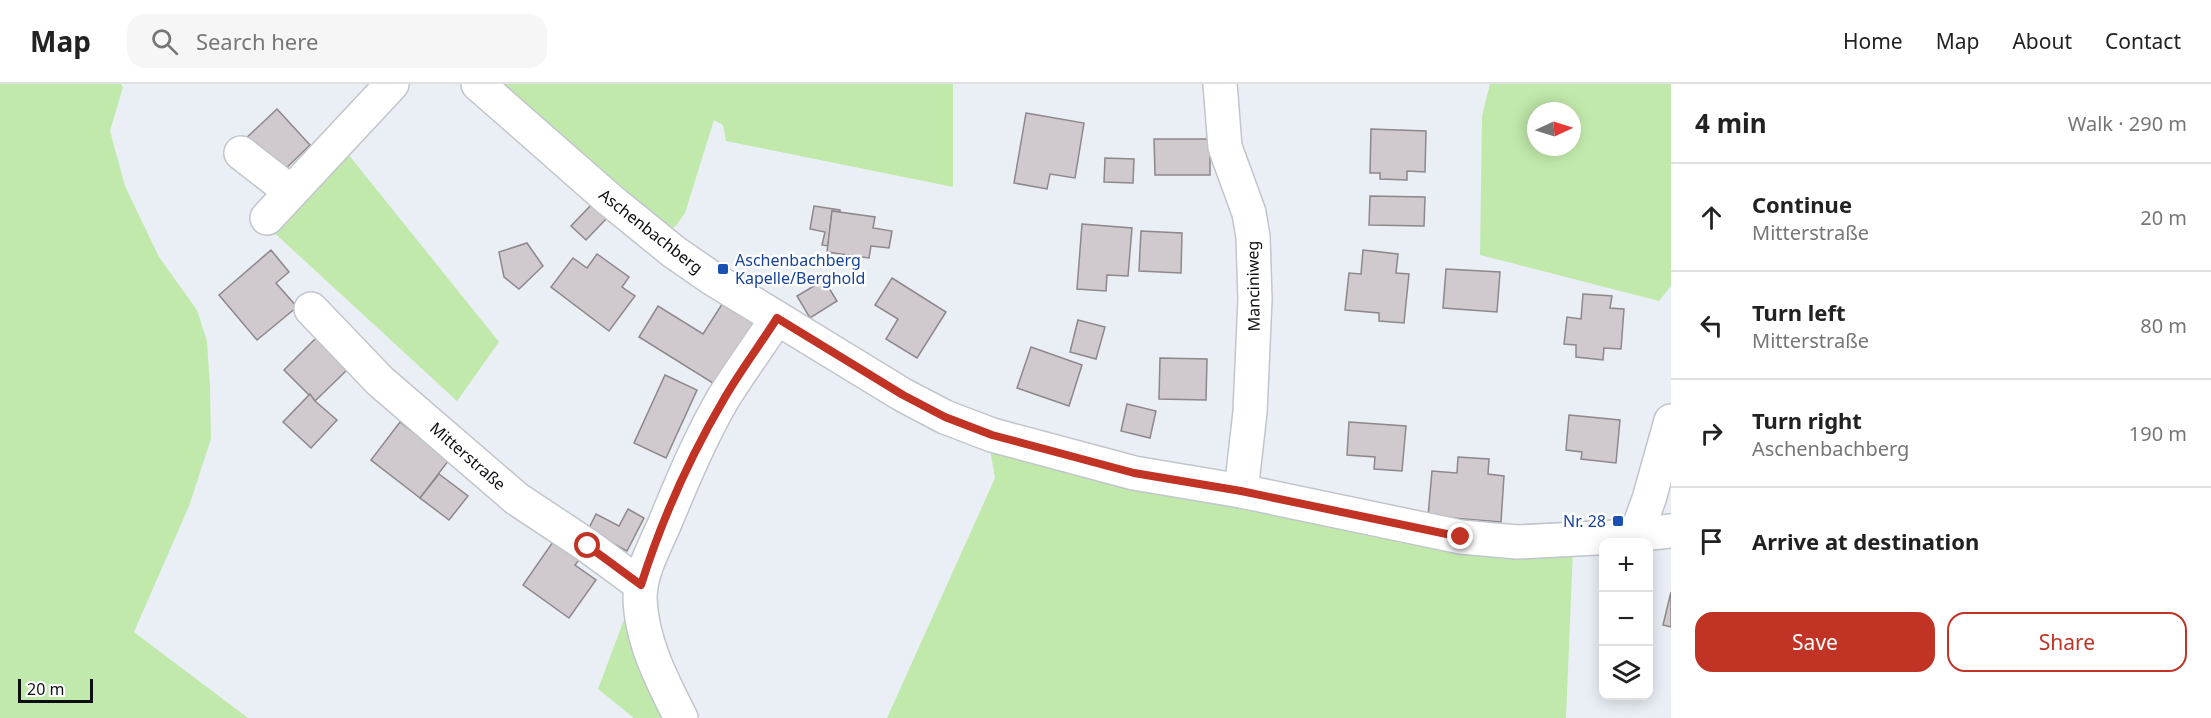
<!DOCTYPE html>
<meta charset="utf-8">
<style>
body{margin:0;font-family:"Noto Sans",sans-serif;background:#f6f6f6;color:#222}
.controls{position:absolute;right:18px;bottom:18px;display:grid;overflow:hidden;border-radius:12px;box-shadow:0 3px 15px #0003}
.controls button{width:54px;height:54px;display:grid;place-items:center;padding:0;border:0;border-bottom:2px solid #e0e0e0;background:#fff;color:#222;font:30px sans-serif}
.compass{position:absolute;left:1527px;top:18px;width:54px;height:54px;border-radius:50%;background:#fff;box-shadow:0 3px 15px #0003;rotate:86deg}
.scale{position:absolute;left:18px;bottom:15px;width:75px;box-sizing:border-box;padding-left:6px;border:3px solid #0d0e11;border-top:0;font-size:16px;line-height:21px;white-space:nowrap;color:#0d0e11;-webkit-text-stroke:4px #fff;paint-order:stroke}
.stop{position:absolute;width:18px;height:18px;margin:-14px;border:4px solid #c03325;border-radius:50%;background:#fff}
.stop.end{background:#c03325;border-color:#fff;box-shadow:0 2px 6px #0008}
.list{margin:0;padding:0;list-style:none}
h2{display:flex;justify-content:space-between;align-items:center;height:78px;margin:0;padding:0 24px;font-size:26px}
h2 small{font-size:20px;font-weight:400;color:#767676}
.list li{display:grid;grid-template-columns:39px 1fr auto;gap:18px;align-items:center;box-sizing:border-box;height:108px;padding:0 24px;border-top:2px solid #e0e0e0}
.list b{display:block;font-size:22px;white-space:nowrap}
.list p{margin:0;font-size:20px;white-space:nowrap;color:#767676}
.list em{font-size:20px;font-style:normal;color:#767676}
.actions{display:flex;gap:12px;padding:18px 24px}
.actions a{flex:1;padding:14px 0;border:2px solid #c03325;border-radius:18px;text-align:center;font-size:21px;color:#c03325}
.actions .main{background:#c03325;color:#fff}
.icon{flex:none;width:33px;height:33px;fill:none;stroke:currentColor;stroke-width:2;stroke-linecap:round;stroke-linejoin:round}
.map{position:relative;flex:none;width:1671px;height:634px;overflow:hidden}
header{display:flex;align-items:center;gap:36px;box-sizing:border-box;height:84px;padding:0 30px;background:#fff;border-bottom:2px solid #e0e0e0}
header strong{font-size:28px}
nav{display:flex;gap:33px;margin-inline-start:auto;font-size:21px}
.search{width:420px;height:54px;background:#f6f6f6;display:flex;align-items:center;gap:15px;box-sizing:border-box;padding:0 21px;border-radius:18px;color:#767676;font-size:22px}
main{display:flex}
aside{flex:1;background:#fff}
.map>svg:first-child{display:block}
.green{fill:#c2e9ac;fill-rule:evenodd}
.building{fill:#d0c9cd;stroke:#8e878b;stroke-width:1.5}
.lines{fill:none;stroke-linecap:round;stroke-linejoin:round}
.minor-casing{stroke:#c1c5cc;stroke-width:36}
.minor{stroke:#fff;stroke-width:33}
.route{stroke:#c03325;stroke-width:8}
.transit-dot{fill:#1a4fb4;stroke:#fff;stroke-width:2}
.labels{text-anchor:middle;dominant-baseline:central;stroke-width:5;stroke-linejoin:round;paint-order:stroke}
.street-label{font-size:16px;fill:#0d0e11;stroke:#fff}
.transit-label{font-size:16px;fill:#164399;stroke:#fff;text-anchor:start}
</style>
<header>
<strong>Map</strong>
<div class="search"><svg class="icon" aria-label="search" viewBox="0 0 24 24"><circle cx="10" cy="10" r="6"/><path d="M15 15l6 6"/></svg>Search here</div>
<nav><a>Home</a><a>Map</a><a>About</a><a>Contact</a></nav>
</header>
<main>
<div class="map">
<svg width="1671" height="634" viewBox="0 0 1671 634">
<rect width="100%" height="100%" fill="#eaeff6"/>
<g class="green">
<path d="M 0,0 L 121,0 L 123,3 L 110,47 L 125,102 L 159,173 L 197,226 L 207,257 L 210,303 L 211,355 L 189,422 L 134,548 L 248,634 L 0,634 Z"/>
<path d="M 498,0 L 953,0 L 953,103 L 726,57 L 723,41 L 714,36 L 685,129 L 675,143 L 668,145 Z"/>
<path d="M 1490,0 L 1671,0 L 1671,202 L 1659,217 L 1480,171 L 1482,32 ZM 1536,27 L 1572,27 L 1572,63 L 1536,63 Z"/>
<path d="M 348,70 L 499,258 L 457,317 L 269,144 Z"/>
<path d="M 989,360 L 1573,466 L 1566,634 L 887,634 L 995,394 Z"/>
<path d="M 631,517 L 670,634 L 634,634 L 598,605 Z"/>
</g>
<g class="building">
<path d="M 277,25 L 310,61 L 276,94 L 242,58 Z"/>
<path d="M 1026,29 L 1084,39 L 1075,94 L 1050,90 L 1047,105 L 1014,99 Z"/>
<path d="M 1371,45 L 1426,47 L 1425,88 L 1407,87 L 1407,96 L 1380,95 L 1380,89 L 1370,89 Z"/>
<path d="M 1154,55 L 1210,55 L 1210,91 L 1155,91 Z"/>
<path d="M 1105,74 L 1134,75 L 1133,99 L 1104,98 Z"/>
<path d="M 1370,112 L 1425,113 L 1424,142 L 1369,141 Z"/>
<path d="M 592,120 L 607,134 L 586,156 L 571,142 Z"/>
<path d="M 814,122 L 840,126 L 840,128 L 832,127 L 828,162 L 822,161 L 825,148 L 810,145 Z"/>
<path d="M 832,127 L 875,133 L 873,144 L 892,147 L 889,164 L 871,162 L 869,174 L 827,168 Z"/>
<path d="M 1082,140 L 1132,144 L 1128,192 L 1107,191 L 1106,207 L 1077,205 Z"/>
<path d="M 1141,147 L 1182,149 L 1181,189 L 1139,187 Z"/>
<path d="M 527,159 L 543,182 L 519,205 L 504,193 L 499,168 Z"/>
<path d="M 271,166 L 289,188 L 276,199 L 297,223 L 257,256 L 219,211 Z"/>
<path d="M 1363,166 L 1398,170 L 1396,189 L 1409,190 L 1404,239 L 1379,237 L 1379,229 L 1345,226 L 1349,189 L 1361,190 Z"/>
<path d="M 597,170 L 629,193 L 622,203 L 635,212 L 609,247 L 551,203 L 573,174 L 587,184 Z"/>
<path d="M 1446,185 L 1500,188 L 1497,228 L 1443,224 Z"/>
<path d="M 892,194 L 946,228 L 917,274 L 886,255 L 898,235 L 875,221 Z"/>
<path d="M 824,196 L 837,217 L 810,234 L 797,212 Z"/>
<path d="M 1583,210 L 1612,212 L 1610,224 L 1624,225 L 1621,265 L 1604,264 L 1603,276 L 1576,273 L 1576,261 L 1564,260 L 1567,233 L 1581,235 Z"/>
<path d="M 726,214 L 758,234 L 716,301 L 639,253 L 658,222 L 703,250 Z"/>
<path d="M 1078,236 L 1105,243 L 1096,275 L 1070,268 Z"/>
<path d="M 316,254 L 347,286 L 315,317 L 284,286 Z"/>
<path d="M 1031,263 L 1082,281 L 1069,322 L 1017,304 Z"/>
<path d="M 1160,274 L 1207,275 L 1206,316 L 1159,315 Z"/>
<path d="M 665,291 L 697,306 L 666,374 L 634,359 Z"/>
<path d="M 310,310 L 315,317 L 337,336 L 311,364 L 283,338 Z"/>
<path d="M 1127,320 L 1156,327 L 1150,354 L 1121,347 Z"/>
<path d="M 1569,331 L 1620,336 L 1616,379 L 1581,375 L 1582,368 L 1566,366 Z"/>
<path d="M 400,338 L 449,376 L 420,414 L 371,376 Z"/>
<path d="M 1349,338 L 1406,342 L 1402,387 L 1374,385 L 1375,373 L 1347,371 Z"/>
<path d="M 1458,373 L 1489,375 L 1488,390 L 1504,392 L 1501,438 L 1428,432 L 1432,387 L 1457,389 Z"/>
<path d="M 439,390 L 468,412 L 449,436 L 420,414 Z"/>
<path d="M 628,425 L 644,434 L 627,467 L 588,446 L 596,430 L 619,442 Z"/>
<path d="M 557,452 L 583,471 L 575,481 L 596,496 L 569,534 L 523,501 Z"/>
<path d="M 1671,508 L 1671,543 L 1663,541 Z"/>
</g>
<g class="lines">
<g class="minor-casing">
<g id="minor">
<path d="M 478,0 L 610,116 L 674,168 L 713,195 L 903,311 L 945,333 L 992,351 L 1134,389 L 1241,407 L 1461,453 L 1517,458 L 1616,453 L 1671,447"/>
<path d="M 1220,0 L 1225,63 L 1249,129 L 1253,153 L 1255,215 L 1250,328 L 1241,407"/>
<path d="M 241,69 L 291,108"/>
<path d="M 267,134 L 392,0"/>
<path d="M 311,225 L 380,297 L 517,415 L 588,462 L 641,501"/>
<path d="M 1636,451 L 1649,415 L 1671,337"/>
<path d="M 681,634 C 662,597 641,556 640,514 C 640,489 654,464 664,441 C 682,398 700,354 724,313 C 741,286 760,260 777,234"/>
</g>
</g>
<use href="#minor" class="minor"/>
</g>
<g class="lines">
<path class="route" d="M 588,462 L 641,501 C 661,438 691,371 724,315 C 740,287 760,261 777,234 L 903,311 L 945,333 L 992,351 L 1134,389 L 1241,407 L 1461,453"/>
</g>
<g class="transit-dot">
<rect x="717" y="179" width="12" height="12" rx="3"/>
<rect x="1612" y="431" width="12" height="12" rx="3"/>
</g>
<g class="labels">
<g class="street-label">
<text transform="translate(651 147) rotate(38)">Aschenbachberg</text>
<text transform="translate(1253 202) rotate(-91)">Manciniweg</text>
<text transform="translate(468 372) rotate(41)">Mitterstraße</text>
</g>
<g class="transit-label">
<text x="735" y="176">Aschenbachberg<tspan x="735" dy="18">Kapelle/Berghold</tspan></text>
<text x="1606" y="437" text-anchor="end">Nr. 28</text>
</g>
</g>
</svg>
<div class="controls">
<button>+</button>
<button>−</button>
<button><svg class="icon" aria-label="layers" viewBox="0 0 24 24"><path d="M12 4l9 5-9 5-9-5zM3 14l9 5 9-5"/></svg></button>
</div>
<svg class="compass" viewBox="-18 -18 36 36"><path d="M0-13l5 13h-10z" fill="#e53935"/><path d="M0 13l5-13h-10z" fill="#767676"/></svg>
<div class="scale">20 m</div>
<div class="stop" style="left:588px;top:462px"></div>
<div class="stop end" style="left:1461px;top:453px"></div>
</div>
<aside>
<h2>4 min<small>Walk · 290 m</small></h2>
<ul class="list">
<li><svg class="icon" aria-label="ahead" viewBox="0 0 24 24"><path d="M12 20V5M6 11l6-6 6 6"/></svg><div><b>Continue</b><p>Mitterstraße</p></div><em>20 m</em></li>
<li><svg class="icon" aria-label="left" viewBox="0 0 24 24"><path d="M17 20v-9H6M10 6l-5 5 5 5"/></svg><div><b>Turn left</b><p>Mitterstraße</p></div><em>80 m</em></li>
<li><svg class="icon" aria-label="right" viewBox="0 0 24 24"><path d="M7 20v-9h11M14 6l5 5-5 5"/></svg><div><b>Turn right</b><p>Aschenbachberg</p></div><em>190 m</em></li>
<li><svg class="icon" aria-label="arrive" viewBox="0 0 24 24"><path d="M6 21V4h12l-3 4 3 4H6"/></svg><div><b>Arrive at destination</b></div></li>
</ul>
<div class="actions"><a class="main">Save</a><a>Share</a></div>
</aside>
</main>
